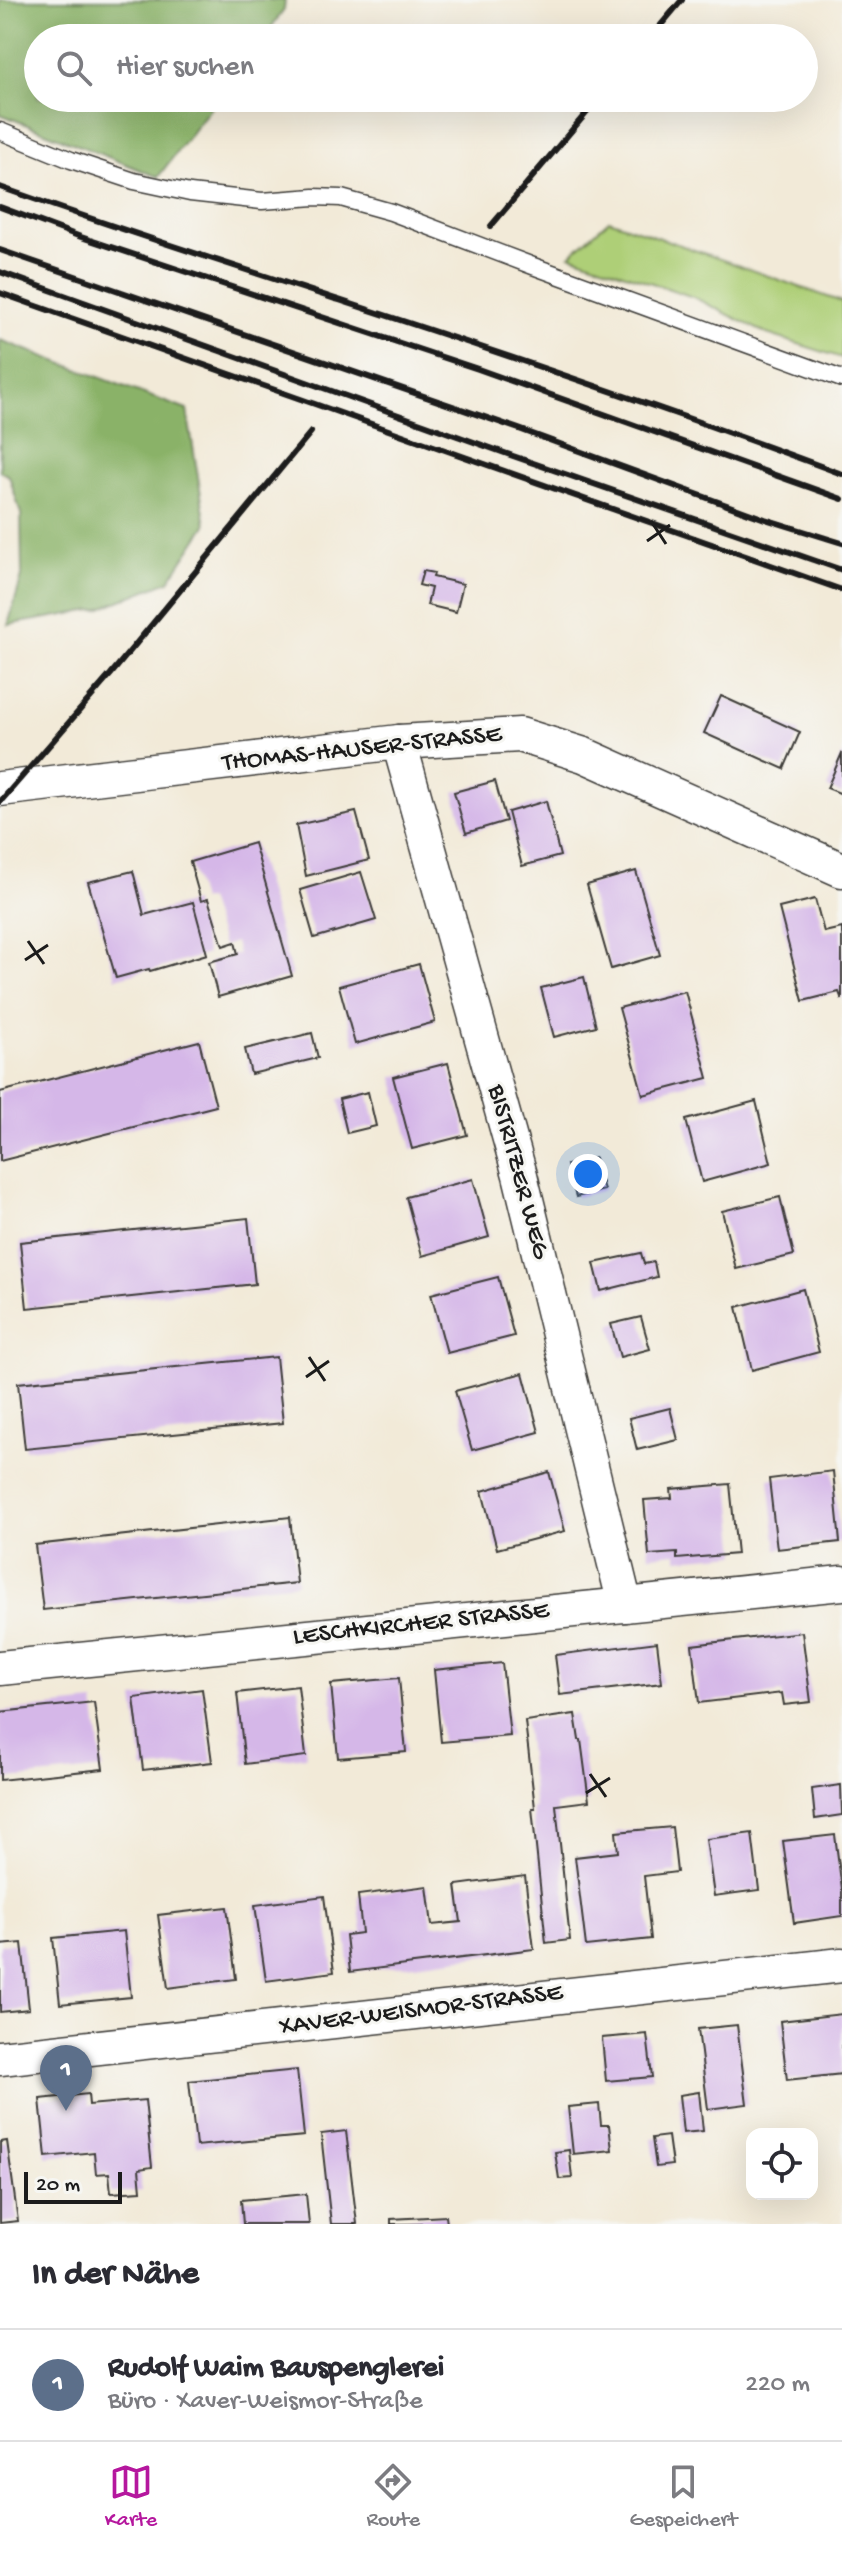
<!DOCTYPE html>
<html lang="de">
<meta charset="utf-8">
<style>
body{margin:0;font-family:"Gochi Hand",sans-serif;background:#f2f2f3;color:#2b2b33}
.controls{position:absolute;right:24px;bottom:24px;display:grid;overflow:hidden;border-radius:16px;box-shadow:0 8px 32px #0002}
.controls button{width:72px;height:72px;display:grid;place-items:center;padding:0;border:0;border-bottom:2px solid #e1e1e2;background:#fff;color:#2b2b33;font:40px sans-serif}
.scale{position:absolute;left:24px;bottom:20px;width:98px;box-sizing:border-box;padding-left:8px;border:4px solid #1c1c1c;border-top:0;font-size:22px;line-height:28px;white-space:nowrap;color:#1c1c1c;-webkit-text-stroke:6px #f6f6f2;paint-order:stroke}
.you{position:absolute;left:588px;top:1174px;width:28px;height:28px;margin:-20px;border:6px solid #fff;border-radius:50%;background:#1a73e8;box-shadow:0 0 0 12px #1a73e833}
.badge{display:grid;place-items:center;width:52px;height:52px;border-radius:50%;background:#b5179e;color:#fff;font-size:26px;font-weight:700}
.pin{position:absolute;translate:-50% -66px;filter:drop-shadow(0 2px 4px #0008)}
.pin::after{content:'';position:absolute;top:42px;width:28px;height:24px;background:inherit;clip-path:polygon(0 0,100% 0,50% 100%)}
.list{margin:0;padding:0;list-style:none}
h2{display:flex;justify-content:space-between;align-items:center;height:104px;margin:0;padding:0 32px;font-size:34px}
h2 small{font-size:26px;font-weight:400;color:#7c7c81}
.list li{display:grid;grid-template-columns:52px 1fr auto;gap:24px;align-items:center;box-sizing:border-box;height:112px;padding:0 32px;border-top:2px solid #e1e1e2}
.list b{display:block;font-size:30px;white-space:nowrap}
.list p{margin:0;font-size:26px;white-space:nowrap;color:#7c7c81}
.list em{font-size:26px;font-style:normal;color:#7c7c81}
.icon{flex:none;width:44px;height:44px;fill:none;stroke:currentColor;stroke-width:2;stroke-linecap:round;stroke-linejoin:round}
.map{position:relative;flex:none;width:842px;height:2224px;overflow:hidden}
.search{position:absolute;background:#fff;box-shadow:0 8px 32px #0002;left:24px;right:24px;top:24px;height:88px;display:flex;align-items:center;gap:20px;box-sizing:border-box;padding:0 28px;border-radius:44px;color:#7c7c81;font-size:30px}
.sheet{height:216px;background:#fff}
nav{display:flex;justify-content:space-around;align-items:center;box-sizing:border-box;height:112px;border-top:2px solid #e1e1e2;background:#fff;font-size:22px;color:#7c7c81}
nav a{display:grid;justify-items:center;gap:4px}
nav .on{color:#b5179e}
.map>svg:first-child{display:block}
.green{fill:#aecf77;stroke:#65764a;stroke-width:2}
.forest{fill:#8ab268;stroke:#536742;stroke-width:2}
.building{fill:#d5b7e8}
.lines{fill:none;stroke-linecap:round;stroke-linejoin:round}
.lane-casing{stroke:#3c3b38;stroke-width:19}
.street-casing{stroke:#3c3b38;stroke-width:37}
.lane{stroke:#fff;stroke-width:16}
.street{stroke:#fff;stroke-width:34}
.rail{stroke:#1c1c1c;stroke-width:6}
.ticks{fill:none;stroke:#1c1c1c;stroke-width:3}
.labels{text-anchor:middle;dominant-baseline:central;stroke-width:6;stroke-linejoin:round;paint-order:stroke}
.street-label{font-size:26px;fill:#1c1c1c;stroke:#f6f6f2}
</style>
<div class="map">
<svg width="842" height="2224" viewBox="0 0 842 2224">
<rect width="100%" height="100%" fill="#f6f6f2"/>
<filter id="ink" filterUnits="userSpaceOnUse"><feTurbulence type="fractalNoise" baseFrequency=".0125" numOctaves="2"/><feDisplacementMap in="SourceGraphic" scale="16" xChannelSelector="R" yChannelSelector="G"/><feConvolveMatrix kernelMatrix="1 2 1 2 8 2 1 2 1" color-interpolation-filters="sRGB"/></filter>
<filter id="wash" filterUnits="userSpaceOnUse"><feTurbulence type="fractalNoise" baseFrequency=".006" numOctaves="4" result="noise"/><feDisplacementMap in="SourceGraphic" scale="32" xChannelSelector="R" yChannelSelector="G"/><feGaussianBlur stdDeviation="1.8" result="paint"/><feColorMatrix in="noise" values="0 0 0 0 0 0 0 0 0 0 0 0 0 0 0 0 0 1.4 0 .05"/><feComposite in="paint" operator="in"/></filter>
<g filter="url(#wash)">
<rect width="100%" height="100%" fill="#f2ead8"/>
<path class="green" d="M 609,220 L 842,302 L 842,358 L 767,334 L 693,297 L 570,255 Z"/>
<g class="forest">
<path d="M 0,0 L 285,0 L 284,10 L 263,38 L 38,38 L 38,98 L 218,98 L 158,177 L 0,114 Z"/>
<path d="M 0,340 L 187,410 L 206,525 L 169,581 L 99,609 L 8,625 L 22,576 L 21,514 L 9,476 L 0,471 Z"/>
</g>
<g id="blocks">
<g class="building">
<path d="M 423,571 L 434,573 L 433,577 L 463,584 L 456,612 L 427,605 L 431,588 L 419,585 Z"/>
<path d="M 721,696 L 800,732 L 784,769 L 704,733 Z"/>
<path d="M 842,753 L 842,794 L 827,788 Z"/>
<path d="M 495,781 L 506,821 L 466,833 L 454,792 Z"/>
<path d="M 546,801 L 560,856 L 522,866 L 508,812 Z"/>
<path d="M 356,812 L 369,860 L 306,876 L 296,825 Z"/>
<path d="M 254,843 L 292,976 L 218,997 L 209,962 L 238,954 L 235,942 L 223,946 L 208,899 L 201,901 L 190,862 Z"/>
<path d="M 133,871 L 144,915 L 193,902 L 207,954 L 150,971 L 149,969 L 116,978 L 88,882 Z"/>
<path d="M 636,871 L 660,955 L 611,969 L 587,885 Z"/>
<path d="M 361,872 L 376,920 L 314,938 L 300,890 Z"/>
<path d="M 815,899 L 824,932 L 842,928 L 842,1000 L 839,992 L 803,1001 L 779,908 Z"/>
<path d="M 419,964 L 435,1022 L 355,1044 L 339,986 Z"/>
<path d="M 584,977 L 596,1026 L 554,1037 L 541,988 Z"/>
<path d="M 685,991 L 708,1078 L 643,1095 L 619,1008 Z"/>
<path d="M 312,1033 L 318,1058 L 251,1074 L 245,1049 Z"/>
<path d="M 199,1041 L 216,1106 L 0,1161 L 0,1092 Z"/>
<path d="M 448,1063 L 467,1135 L 412,1149 L 393,1077 Z"/>
<path d="M 368,1092 L 376,1126 L 347,1133 L 339,1099 Z"/>
<path d="M 756,1101 L 771,1163 L 702,1182 L 686,1120 Z"/>
<path d="M 595,1158 L 604,1190 L 576,1197 L 567,1165 Z"/>
<path d="M 473,1179 L 489,1237 L 422,1256 L 406,1197 Z"/>
<path d="M 780,1197 L 794,1255 L 736,1269 L 722,1211 Z"/>
<path d="M 248,1218 L 255,1284 L 27,1308 L 20,1242 Z"/>
<path d="M 641,1253 L 644,1264 L 654,1262 L 657,1277 L 601,1291 L 594,1263 Z"/>
<path d="M 498,1277 L 514,1336 L 447,1353 L 431,1294 Z"/>
<path d="M 803,1289 L 819,1352 L 752,1370 L 737,1307 Z"/>
<path d="M 641,1317 L 650,1349 L 620,1357 L 611,1324 Z"/>
<path d="M 276,1357 L 283,1423 L 25,1449 L 18,1383 Z"/>
<path d="M 523,1373 L 539,1432 L 472,1450 L 455,1391 Z"/>
<path d="M 670,1408 L 678,1440 L 637,1450 L 629,1418 Z"/>
<path d="M 833,1471 L 840,1542 L 777,1549 L 769,1479 Z"/>
<path d="M 549,1472 L 565,1531 L 497,1549 L 482,1491 Z"/>
<path d="M 730,1484 L 737,1554 L 677,1559 L 677,1553 L 649,1555 L 644,1500 L 672,1498 L 671,1489 Z"/>
<path d="M 290,1517 L 297,1583 L 43,1610 L 35,1545 Z"/>
<path d="M 802,1632 L 811,1702 L 784,1705 L 782,1693 L 699,1703 L 692,1645 Z"/>
<path d="M 657,1642 L 662,1683 L 560,1695 L 555,1655 Z"/>
<path d="M 502,1663 L 510,1736 L 441,1742 L 434,1670 Z"/>
<path d="M 399,1678 L 406,1752 L 338,1758 L 331,1684 Z"/>
<path d="M 298,1686 L 306,1756 L 245,1764 L 237,1693 Z"/>
<path d="M 202,1689 L 212,1762 L 143,1770 L 134,1698 Z"/>
<path d="M 94,1702 L 103,1769 L 0,1780 L 0,1712 Z"/>
<path d="M 575,1714 L 579,1740 L 581,1740 L 589,1801 L 556,1805 L 570,1940 L 546,1943 L 532,1808 L 535,1808 L 525,1721 Z"/>
<path d="M 841,1785 L 842,1815 L 815,1819 L 812,1789 Z"/>
<path d="M 672,1827 L 677,1872 L 644,1876 L 651,1939 L 586,1946 L 575,1857 L 618,1852 L 616,1832 Z"/>
<path d="M 752,1833 L 759,1890 L 714,1896 L 706,1839 Z"/>
<path d="M 835,1835 L 842,1889 L 842,1916 L 794,1923 L 783,1841 Z"/>
<path d="M 525,1876 L 534,1949 L 350,1972 L 346,1935 L 362,1933 L 358,1895 L 427,1886 L 432,1925 L 461,1922 L 456,1885 Z"/>
<path d="M 324,1896 L 334,1972 L 266,1981 L 255,1905 Z"/>
<path d="M 227,1907 L 236,1979 L 168,1988 L 158,1915 Z"/>
<path d="M 124,1931 L 131,1997 L 60,2004 L 53,1938 Z"/>
<path d="M 22,1943 L 29,2009 L 0,2012 L 0,1945 Z"/>
<path d="M 842,2014 L 842,2074 L 787,2080 L 780,2021 Z"/>
<path d="M 737,2025 L 747,2104 L 708,2109 L 698,2029 Z"/>
<path d="M 647,2034 L 652,2077 L 606,2081 L 602,2038 Z"/>
<path d="M 297,2070 L 304,2136 L 196,2146 L 189,2081 Z"/>
<path d="M 699,2092 L 703,2131 L 683,2133 L 679,2095 Z"/>
<path d="M 88,2094 L 89,2105 L 145,2100 L 152,2167 L 139,2169 L 141,2191 L 111,2193 L 109,2173 L 96,2174 L 94,2152 L 46,2157 L 40,2099 Z"/>
<path d="M 599,2104 L 601,2125 L 609,2125 L 612,2150 L 573,2154 L 568,2107 Z"/>
<path d="M 346,2131 L 357,2224 L 331,2224 L 321,2134 Z"/>
<path d="M 668,2136 L 672,2165 L 656,2167 L 652,2138 Z"/>
<path d="M 7,2141 L 18,2221 L 0,2223 L 0,2142 Z"/>
<path d="M 569,2150 L 572,2178 L 559,2179 L 555,2152 Z"/>
<path d="M 306,2194 L 309,2224 L 243,2224 L 241,2200 Z"/>
<path d="M 446,2216 L 447,2224 L 391,2224 L 391,2219 Z"/>
</g>
</g>
</g>
<g filter="url(#ink)">
<use href="#blocks" fill-opacity="0" stroke="#3c3b38" stroke-width="2"/>
<g class="lines">
<g class="lane-casing">
<path id="lane" d="M 0,131 L 71,160 L 134,181 L 190,193 L 262,201 L 314,197 L 341,198 L 391,212 L 533,266 L 842,379"/>
</g>
<g class="street-casing">
<g id="street">
<path d="M 399,742 L 520,1175 L 625,1605"/>
<path d="M 0,789 L 399,742 L 520,735 L 584,755 L 842,870"/>
<path d="M 0,1668 L 842,1583"/>
<path d="M 0,2058 L 842,1965"/>
</g>
</g>
<use href="#lane" class="lane"/>
<use href="#street" class="street"/>
<g class="rail">
<path d="M 650,38 L 682,0"/>
<path d="M 0,187 C 112,227 225,263 339,300 C 507,355 676,412 842,474"/>
<path d="M 0,207 L 81,237 L 478,369 L 842,499"/>
<path d="M 491,226 L 599,98"/>
<path d="M 0,250 L 519,429 L 765,519 L 842,543"/>
<path d="M 0,272 L 513,456 L 842,570"/>
<path d="M 0,293 L 842,590"/>
<path d="M 0,802 L 111,674 L 311,432"/>
</g>
</g>
</g>
<path class="ticks" d="M 651,521 L 666,544M 647,541 L 670,525M 28,941 L 44,964M 25,960 L 48,945M 309,1357 L 325,1381M 306,1377 L 329,1361M 590,1774 L 606,1797M 586,1793 L 610,1778"/>
<g class="labels">
<g class="street-label">
<text transform="translate(362 750) rotate(-6)">THOMAS-HAUSER-STRASSE</text>
<text transform="translate(517 1172) rotate(75)">BISTRITZER WEG</text>
<text transform="translate(421 1625) rotate(-6)">LESCHKIRCHER STRASSE</text>
<text transform="translate(421 2011) rotate(-7)">XAVER-WEISMOR-STRASSE</text>
</g>
</g>
</svg>
<div class="controls">
<button><svg class="icon" aria-label="locate" viewBox="0 0 24 24"><circle cx="12" cy="12" r="6"/><path d="M12 2v4M12 18v4M2 12h4M18 12h4"/></svg></button>
</div>
<div class="scale">20 m</div>
<div class="you"></div>
<div class="pin badge" style="left:66px;top:2111px;background:#5c6f8a">1</div>
<div class="search"><svg class="icon" aria-label="search" viewBox="0 0 24 24"><circle cx="10" cy="10" r="6"/><path d="M15 15l6 6"/></svg>Hier suchen</div>
</div>
<section class="sheet">
<h2>In der Nähe<small></small></h2>
<ul class="list">
<li><span class="badge" style="background:#5c6f8a">1</span><div><b>Rudolf Waim Bauspenglerei</b><p>Büro · Xaver-Weismor-Straße</p></div><em>220 m</em></li>
</ul>
</section>
<nav>
<a class="on"><svg class="icon" aria-label="map" viewBox="0 0 24 24"><path d="M3 6l6-2 6 2 6-2v14l-6 2-6-2-6 2zM9 4v14M15 6v14"/></svg>Karte</a>
<a><svg class="icon" aria-label="directions" viewBox="0 0 24 24"><path d="M12 3l9 9-9 9-9-9zM9 14v-3h6M13 9l2 2-2 2"/></svg>Route</a>
<a><svg class="icon" aria-label="saved" viewBox="0 0 24 24"><path d="M7 4h10v16l-5-4-5 4z"/></svg>Gespeichert</a>
</nav>
